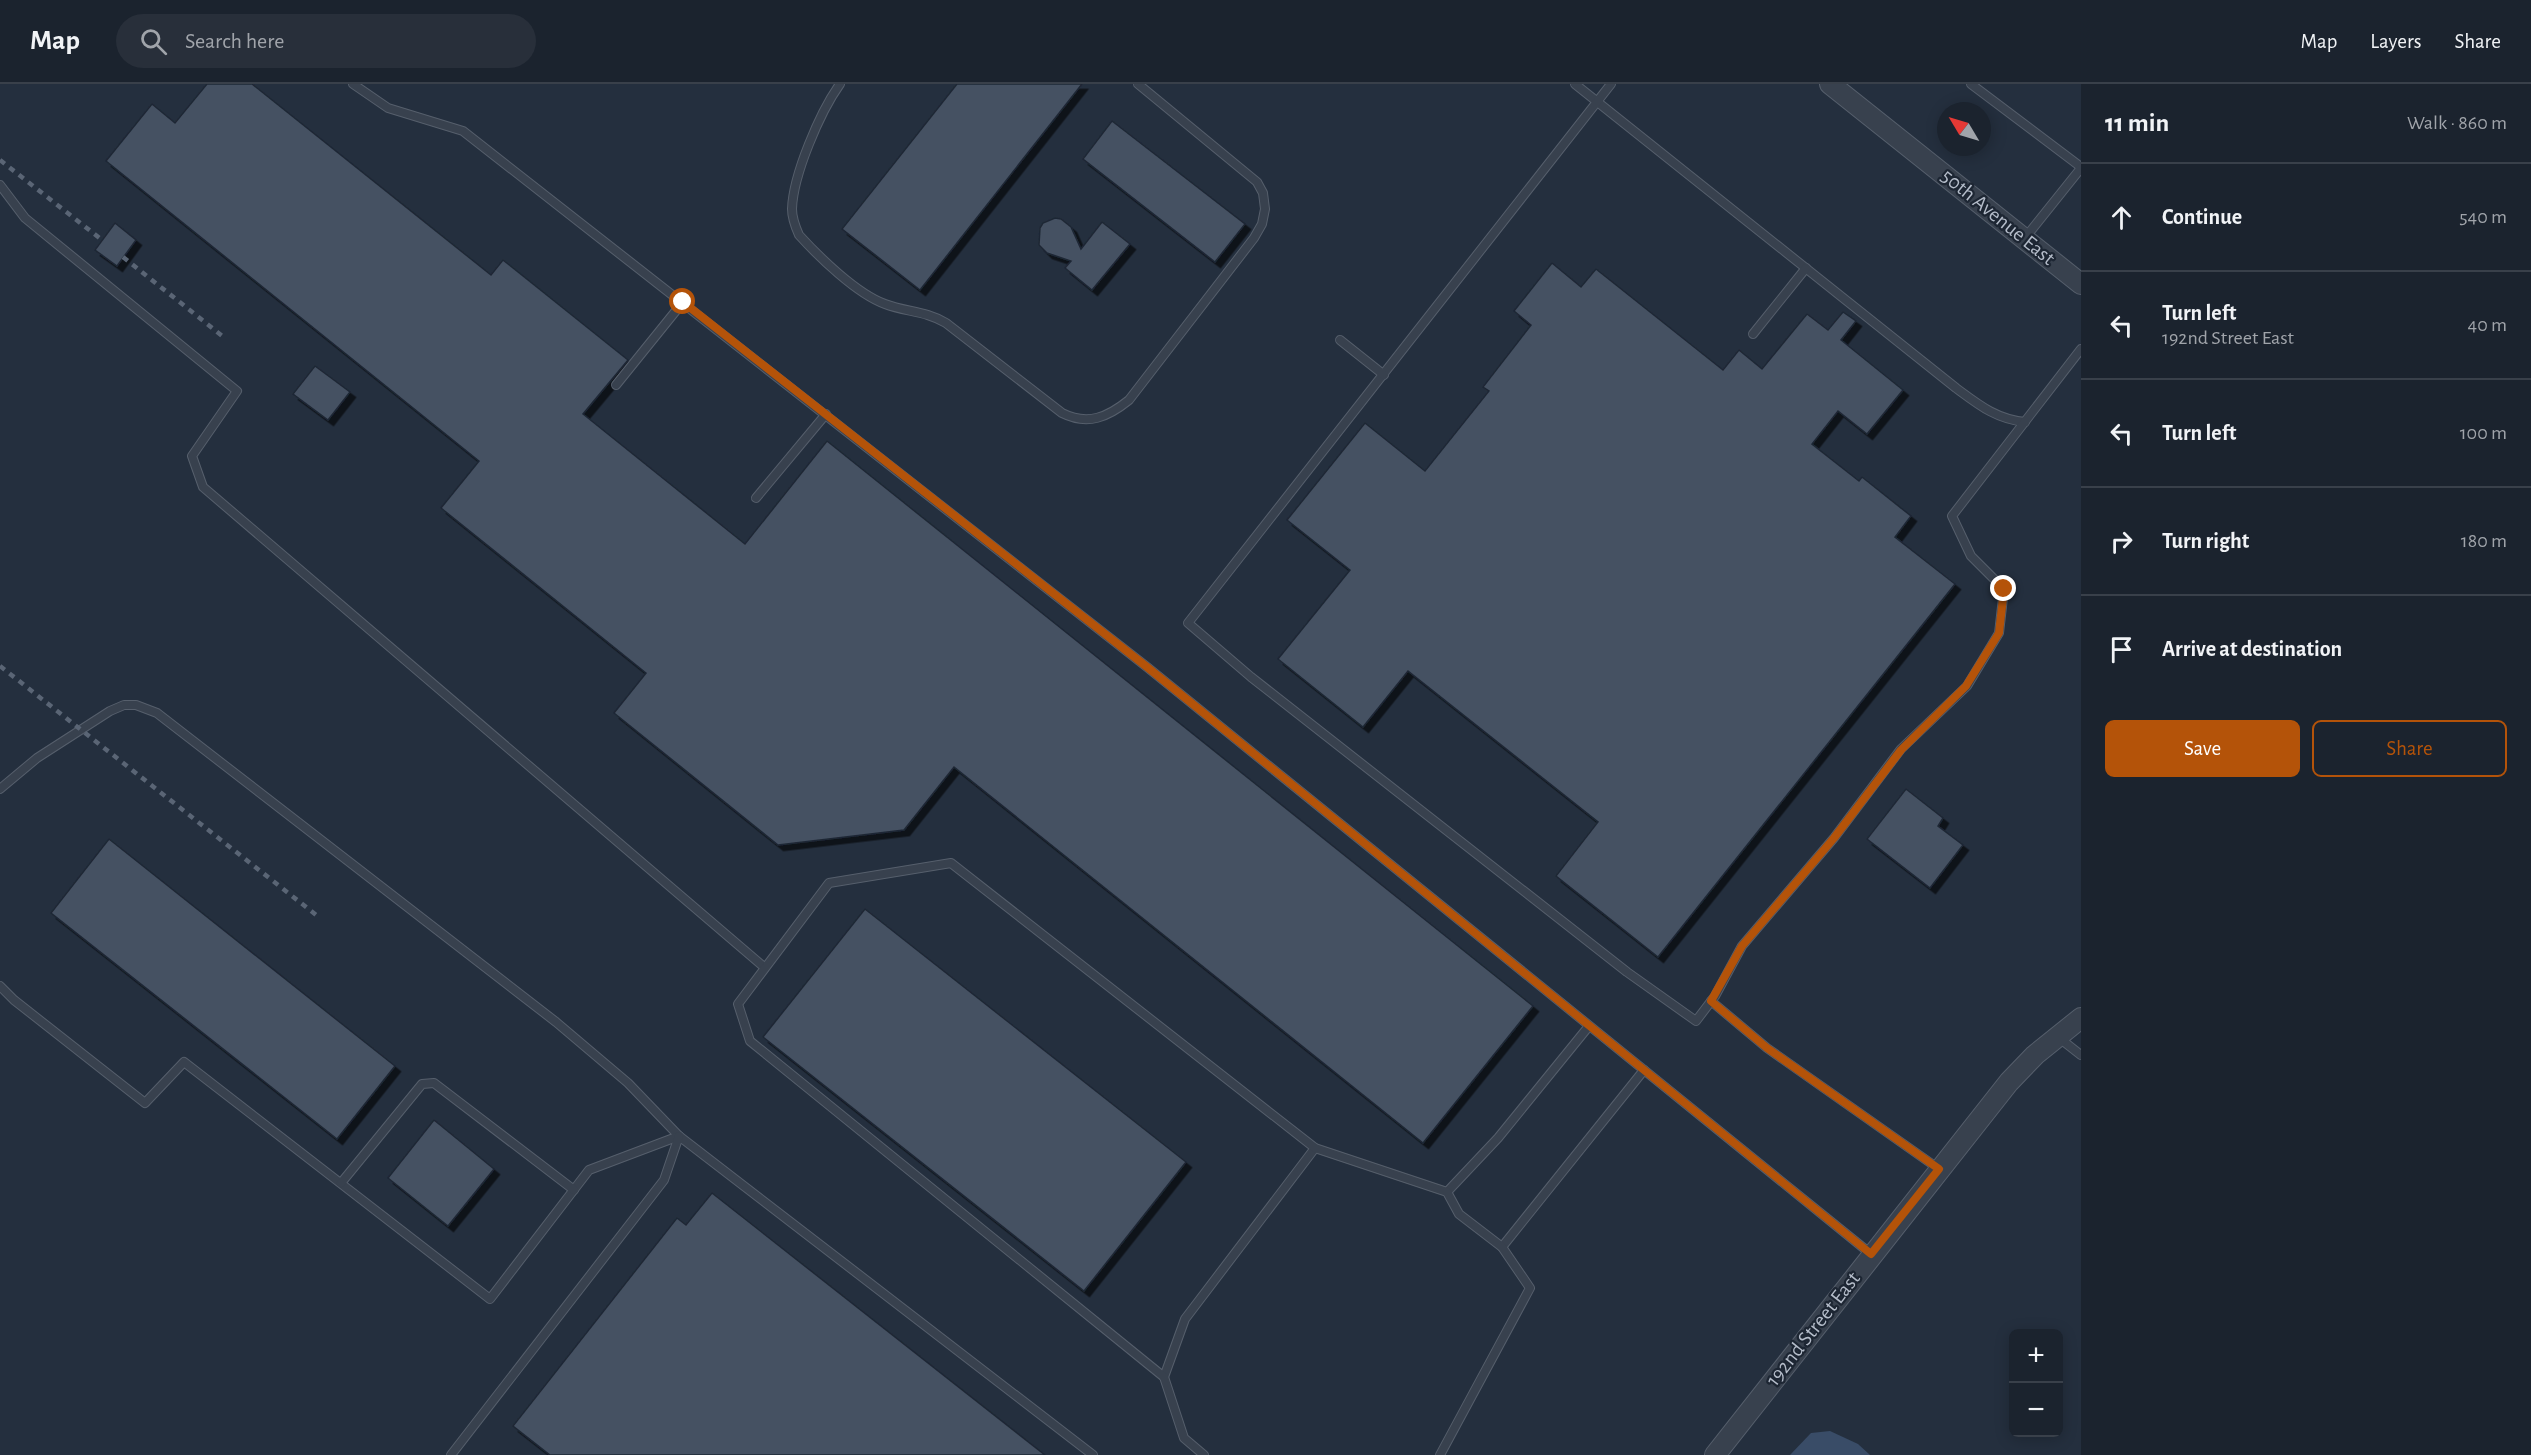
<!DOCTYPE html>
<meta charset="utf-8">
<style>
body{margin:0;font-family:"Alegreya Sans",sans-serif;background:#282f3a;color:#f1f3f6}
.controls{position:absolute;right:18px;bottom:18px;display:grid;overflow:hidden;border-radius:9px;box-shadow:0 3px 15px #0003}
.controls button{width:54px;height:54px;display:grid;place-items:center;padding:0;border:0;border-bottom:2px solid #39404a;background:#1b232e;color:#f1f3f6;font:30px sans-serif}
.compass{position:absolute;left:1937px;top:18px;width:54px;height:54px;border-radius:50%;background:#1b232e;box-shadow:0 3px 15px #0003;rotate:308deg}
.stop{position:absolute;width:18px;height:18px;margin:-14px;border:4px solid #b45309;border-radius:50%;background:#fff}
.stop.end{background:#b45309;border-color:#fff;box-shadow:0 2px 6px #0008}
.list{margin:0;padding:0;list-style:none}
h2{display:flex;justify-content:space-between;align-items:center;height:78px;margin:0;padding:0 24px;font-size:26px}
h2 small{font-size:20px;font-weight:400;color:#a0a4aa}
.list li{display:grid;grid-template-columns:39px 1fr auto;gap:18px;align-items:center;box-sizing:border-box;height:108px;padding:0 24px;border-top:2px solid #39404a}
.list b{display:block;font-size:22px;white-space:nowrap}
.list p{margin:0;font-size:20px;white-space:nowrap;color:#a0a4aa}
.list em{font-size:20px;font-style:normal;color:#a0a4aa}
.actions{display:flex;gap:12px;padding:18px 24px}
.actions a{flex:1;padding:14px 0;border:2px solid #b45309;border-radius:9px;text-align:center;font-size:21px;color:#b45309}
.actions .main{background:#b45309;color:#fff}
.icon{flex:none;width:33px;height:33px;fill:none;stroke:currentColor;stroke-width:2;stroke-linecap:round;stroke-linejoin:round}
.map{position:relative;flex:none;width:2081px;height:1371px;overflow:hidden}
header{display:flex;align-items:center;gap:36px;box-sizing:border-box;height:84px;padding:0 30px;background:#1b232e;border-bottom:2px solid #39404a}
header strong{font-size:28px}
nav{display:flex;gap:33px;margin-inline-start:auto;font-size:21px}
.search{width:420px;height:54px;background:#282f3a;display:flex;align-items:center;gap:15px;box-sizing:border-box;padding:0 21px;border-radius:33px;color:#a0a4aa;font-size:22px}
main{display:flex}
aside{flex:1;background:#1b232e}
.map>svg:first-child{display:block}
.water{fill:#394c67}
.building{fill:#455162;stroke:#1f2835;stroke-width:1.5;filter:url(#shadow)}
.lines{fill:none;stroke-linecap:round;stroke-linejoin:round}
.service-casing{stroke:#565f6c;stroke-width:10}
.tertiary-casing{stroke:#565f6c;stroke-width:22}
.service{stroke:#38414e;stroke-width:8}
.tertiary{stroke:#38414e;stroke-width:20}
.rail{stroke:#5a6575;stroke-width:4.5;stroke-dasharray:6 6;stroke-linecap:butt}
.route{stroke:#b45309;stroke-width:8}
.labels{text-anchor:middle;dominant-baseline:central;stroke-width:4.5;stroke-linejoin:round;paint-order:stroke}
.street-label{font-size:21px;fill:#b4bcc9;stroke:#1d2633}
</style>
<header>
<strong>Map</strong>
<div class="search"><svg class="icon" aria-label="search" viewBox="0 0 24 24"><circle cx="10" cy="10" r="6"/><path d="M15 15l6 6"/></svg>Search here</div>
<nav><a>Map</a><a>Layers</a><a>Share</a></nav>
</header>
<main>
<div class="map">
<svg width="2081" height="1371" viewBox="0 0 2081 1371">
<defs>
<filter id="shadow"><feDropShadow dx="5.5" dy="5.5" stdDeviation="0" flood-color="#0009"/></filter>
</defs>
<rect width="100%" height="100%" fill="#242f3e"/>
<path class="water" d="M 1830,1347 L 1858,1360 L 1870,1371 L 1790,1371 L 1811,1349 Z"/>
<g class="building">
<path d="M 207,0 L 252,0 L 491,191 L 503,176 L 628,276 L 583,330 L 745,460 L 827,357 L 1533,922 L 1423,1059 L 954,683 L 904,746 L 778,761 L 614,629 L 646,589 L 441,424 L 479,377 L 106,77 L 152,20 L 175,39 Z"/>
<path d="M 957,0 L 1082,0 L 920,206 L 842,145 Z"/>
<path d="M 1112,37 L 1245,140 L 1215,178 L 1083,75 Z"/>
<path d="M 1055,134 L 1061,135 L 1071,143 L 1081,165 L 1102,138 L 1130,160 L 1092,206 L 1065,184 L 1071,177 L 1047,169 L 1039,161 L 1040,144 L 1043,139 Z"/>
<path d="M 115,139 L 136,156 L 117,182 L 95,166 Z"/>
<path d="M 1552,179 L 1581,203 L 1596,185 L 1723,286 L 1739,266 L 1762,285 L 1807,230 L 1828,246 L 1843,228 L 1856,237 L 1841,256 L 1903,306 L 1867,350 L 1838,327 L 1812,360 L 1859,397 L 1862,393 L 1911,432 L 1895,453 L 1955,500 L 1658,873 L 1556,792 L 1598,738 L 1408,587 L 1363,643 L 1278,575 L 1350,486 L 1287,436 L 1365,339 L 1425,387 L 1489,307 L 1483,303 L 1531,241 L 1514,227 Z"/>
<path d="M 315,282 L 350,308 L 328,336 L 293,310 Z"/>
<path d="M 1906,705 L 1943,734 L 1938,742 L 1963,761 L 1930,804 L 1867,755 Z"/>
<path d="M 109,755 L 395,982 L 337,1055 L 51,829 Z"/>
<path d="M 865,825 L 1186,1078 L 1084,1207 L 763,953 Z"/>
<path d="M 434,1036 L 494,1085 L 448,1142 L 388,1094 Z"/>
<path d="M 712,1109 L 1045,1371 L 550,1371 L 513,1342 L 677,1134 L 686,1141 Z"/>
</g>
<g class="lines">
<g class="service-casing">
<g id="service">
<path d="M 353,0 L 388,24 L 463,47 L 1147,583 L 1871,1170"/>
<path d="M 840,0 C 820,28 793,91 792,125 C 792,134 795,142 799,151 C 819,173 857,210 885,220 C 906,228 926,227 946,239 L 1062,329 C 1088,342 1108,333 1129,316 L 1254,154 L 1262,140 L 1265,125 L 1263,109 L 1257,98 L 1138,0"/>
<path d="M 1575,0 L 1956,304 C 1979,321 1996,335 2025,338"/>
<path d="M 1611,0 L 1188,539 L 1251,593 L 1627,888 L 1696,937 L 1715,912 L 1742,862 L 1834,754 L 1901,665 L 1967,602 L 1999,549 L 2004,505 L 1971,472 L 1952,432 L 2081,265"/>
<path d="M 1971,0 L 2081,83"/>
<path d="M 0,101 L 25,134 L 237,307 L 192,372 L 203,403 L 764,883"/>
<path d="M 2025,154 L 2081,84"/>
<path d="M 1753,250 L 1806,184"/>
<path d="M 1340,256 L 1384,291"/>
<path d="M 616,301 L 683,218"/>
<path d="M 756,414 L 826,330"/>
<path d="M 0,705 L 37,674 L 110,627 L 124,621 L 136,621 L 157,629 L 556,938 L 628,999 L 679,1052 L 1093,1371"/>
<path d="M 0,902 L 14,916 L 145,1019 L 184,978 L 490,1215 L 589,1086 L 679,1052"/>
<path d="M 1711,917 L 1767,964 L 1939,1085"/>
<path d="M 2058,953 L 2081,971"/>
<path d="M 341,1099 L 422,1000 L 434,999 L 574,1106"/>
<path d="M 1447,1108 L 1498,1054 L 1589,942"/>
<path d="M 1502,1163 L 1644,986"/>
<path d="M 1164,1293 L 1185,1235 L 1315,1064"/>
<path d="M 451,1371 L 664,1096 L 679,1052"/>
<path d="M 1204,1371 L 1184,1354 L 1164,1293 L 750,957 L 738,920 L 829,799 L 951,779 L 1315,1064 L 1447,1108 L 1459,1130 L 1502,1163 L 1530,1204 L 1440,1371"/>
</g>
</g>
<g class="tertiary-casing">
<g id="tertiary">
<path d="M 1830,0 L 2081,200"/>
<path d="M 1715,1371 L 2009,998 L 2035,971 L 2081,934"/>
</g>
</g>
<use href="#service" class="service"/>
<use href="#tertiary" class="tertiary"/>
<g class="rail">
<path d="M 0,76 L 102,156"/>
<path d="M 123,173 L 226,255"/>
<path d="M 0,582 L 320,834"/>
</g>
</g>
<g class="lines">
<path class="route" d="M 683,218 L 1147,583 L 1871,1170 L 1939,1085 L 1767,964 L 1711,917 L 1742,862 L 1834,754 L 1901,666 L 1966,602 L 1999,549 L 2004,505"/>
</g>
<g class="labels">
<g class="street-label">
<text transform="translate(1998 133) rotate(39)">50th Avenue East</text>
<text transform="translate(1813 1245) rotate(-52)">192nd Street East</text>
</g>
</g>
</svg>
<div class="controls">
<button>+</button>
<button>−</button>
</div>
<svg class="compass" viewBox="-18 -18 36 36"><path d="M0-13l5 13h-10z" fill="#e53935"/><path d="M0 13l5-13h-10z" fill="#a0a4aa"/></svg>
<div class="stop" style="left:683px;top:218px"></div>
<div class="stop end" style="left:2004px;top:505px"></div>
</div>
<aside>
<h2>11 min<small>Walk · 860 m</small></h2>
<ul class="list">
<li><svg class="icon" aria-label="ahead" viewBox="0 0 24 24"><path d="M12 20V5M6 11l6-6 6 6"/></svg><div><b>Continue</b></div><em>540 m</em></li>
<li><svg class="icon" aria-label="left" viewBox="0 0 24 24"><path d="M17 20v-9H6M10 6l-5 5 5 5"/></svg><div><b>Turn left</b><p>192nd Street East</p></div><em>40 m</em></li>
<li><svg class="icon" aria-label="left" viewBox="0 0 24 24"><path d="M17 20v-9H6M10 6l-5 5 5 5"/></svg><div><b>Turn left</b></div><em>100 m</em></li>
<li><svg class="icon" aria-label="right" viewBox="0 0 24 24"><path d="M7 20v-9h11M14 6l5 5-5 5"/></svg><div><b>Turn right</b></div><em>180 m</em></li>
<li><svg class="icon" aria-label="arrive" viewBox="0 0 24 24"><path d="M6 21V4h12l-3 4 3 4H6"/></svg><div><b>Arrive at destination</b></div></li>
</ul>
<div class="actions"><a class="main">Save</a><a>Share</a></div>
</aside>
</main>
